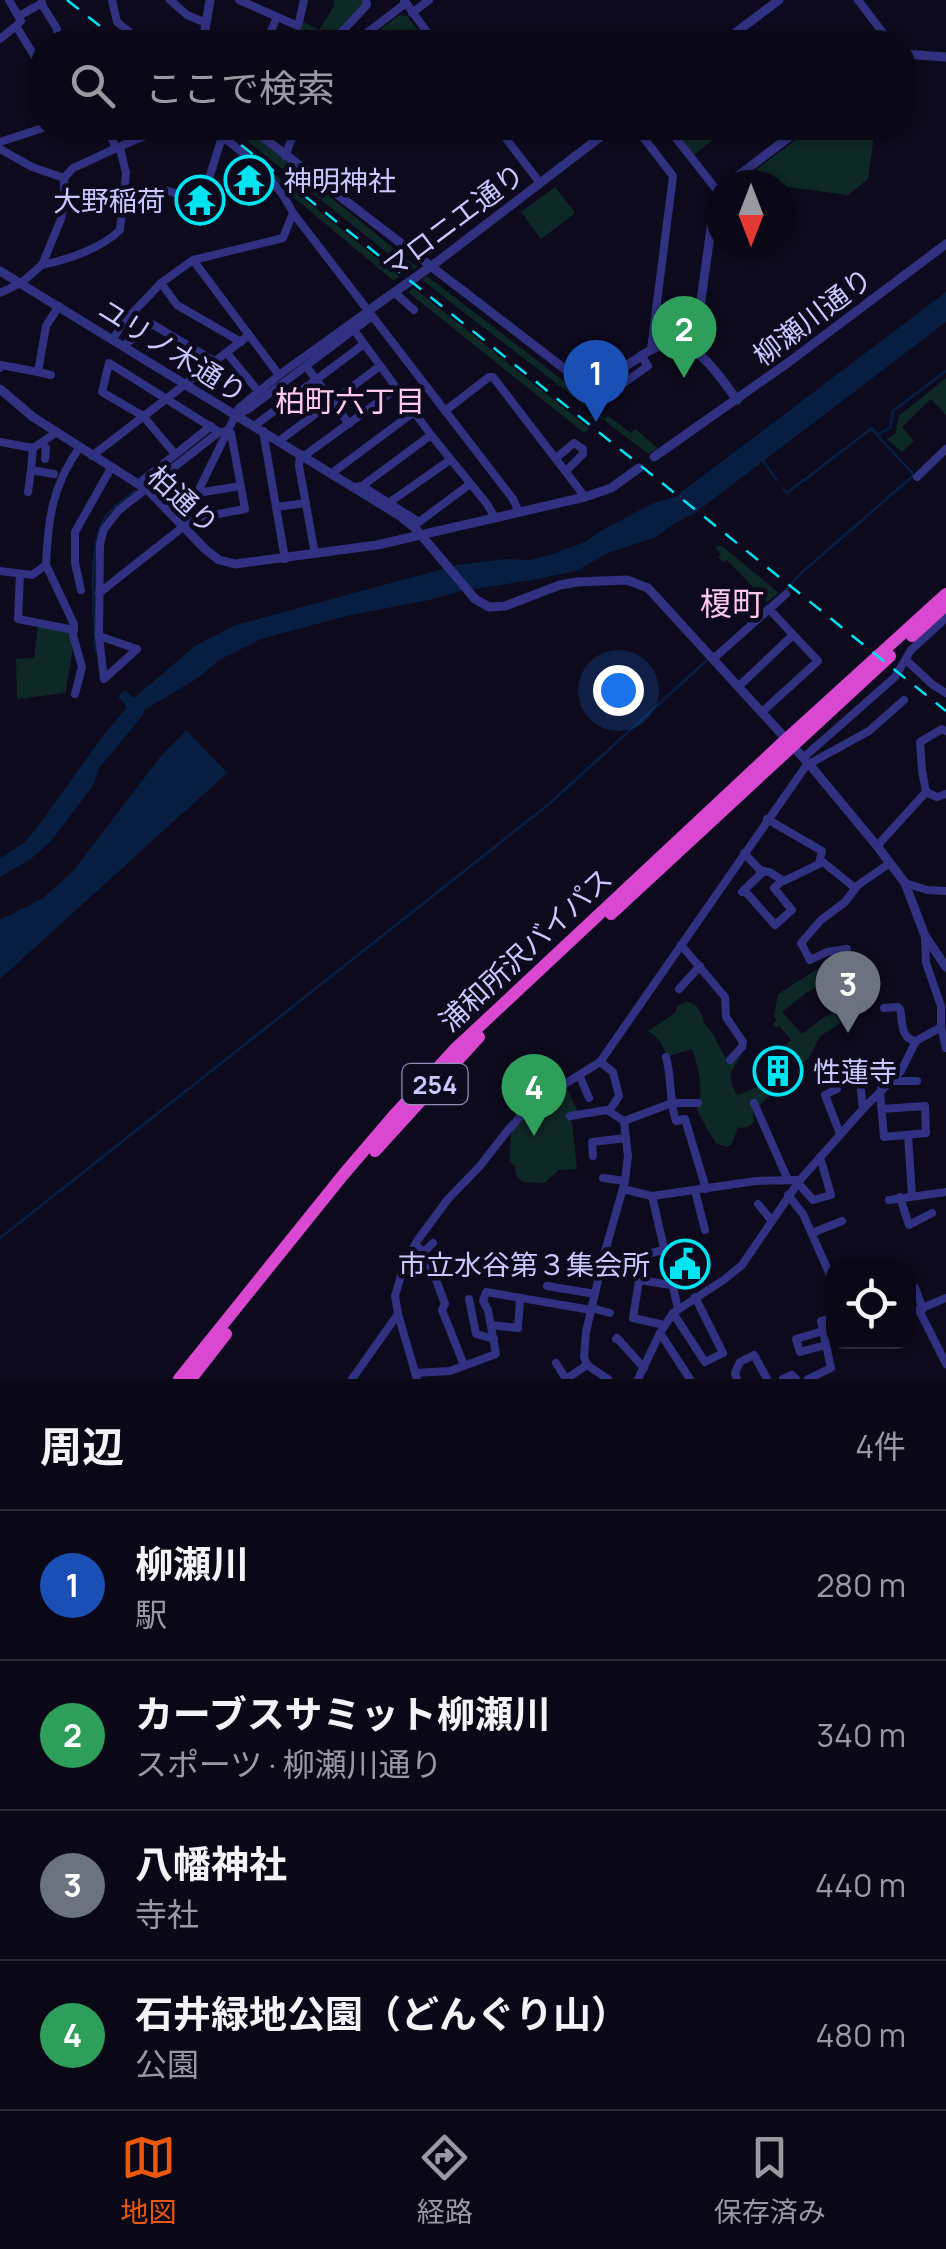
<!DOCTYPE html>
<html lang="ja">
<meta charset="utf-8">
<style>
body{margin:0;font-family:Manrope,"Noto Sans JP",sans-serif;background:#181623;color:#f1f3f6}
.controls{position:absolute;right:30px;bottom:30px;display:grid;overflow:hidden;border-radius:20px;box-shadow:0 2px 8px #0004}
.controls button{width:90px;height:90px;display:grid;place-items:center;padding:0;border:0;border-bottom:2px solid #2a2935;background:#0a0816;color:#f1f3f6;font:50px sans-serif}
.compass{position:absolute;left:706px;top:170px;width:90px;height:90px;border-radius:50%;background:#0a0816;box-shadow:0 2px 8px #0004;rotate:180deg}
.you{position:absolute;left:618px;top:690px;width:35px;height:35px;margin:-25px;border:8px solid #fff;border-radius:50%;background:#1a73e8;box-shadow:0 0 0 15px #1a73e833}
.badge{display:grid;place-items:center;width:65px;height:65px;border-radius:50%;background:#ea580c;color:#fff;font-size:32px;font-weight:700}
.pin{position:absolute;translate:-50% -82px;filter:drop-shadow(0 2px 5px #0008)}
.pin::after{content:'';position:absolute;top:52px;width:35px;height:30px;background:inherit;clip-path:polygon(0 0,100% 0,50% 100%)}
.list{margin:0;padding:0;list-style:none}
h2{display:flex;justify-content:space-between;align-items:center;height:130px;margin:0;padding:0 40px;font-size:42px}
h2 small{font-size:32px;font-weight:400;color:#999aa1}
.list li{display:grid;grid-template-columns:65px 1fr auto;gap:30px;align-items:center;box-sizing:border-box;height:150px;padding:0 40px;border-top:2px solid #2a2935}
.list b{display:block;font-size:38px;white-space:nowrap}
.list p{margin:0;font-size:32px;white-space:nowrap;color:#999aa1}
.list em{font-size:32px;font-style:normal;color:#999aa1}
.icon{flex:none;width:55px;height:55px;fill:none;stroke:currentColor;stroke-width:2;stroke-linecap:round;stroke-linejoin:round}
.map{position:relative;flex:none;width:946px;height:1379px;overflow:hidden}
.search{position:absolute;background:#0a0816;box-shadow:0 2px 8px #0004;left:30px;right:30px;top:30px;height:110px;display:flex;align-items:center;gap:25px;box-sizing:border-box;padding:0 35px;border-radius:40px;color:#999aa1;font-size:38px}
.sheet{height:730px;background:#0a0816}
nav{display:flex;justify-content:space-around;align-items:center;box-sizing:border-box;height:140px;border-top:2px solid #2a2935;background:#0a0816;font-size:28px;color:#999aa1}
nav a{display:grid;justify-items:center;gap:5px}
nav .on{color:#ea580c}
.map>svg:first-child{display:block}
.green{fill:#0d2826}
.water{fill:#071e40}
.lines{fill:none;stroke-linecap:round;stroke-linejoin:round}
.stream{stroke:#071e40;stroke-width:2.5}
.minor{stroke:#313181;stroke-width:8}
.tertiary{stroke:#313181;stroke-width:9}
.trunk{stroke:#da48d2;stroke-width:12}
.rail{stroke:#00e4f2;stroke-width:2.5;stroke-dasharray:15 12;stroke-linecap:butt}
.labels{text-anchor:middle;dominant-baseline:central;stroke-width:9;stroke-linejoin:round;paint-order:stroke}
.shield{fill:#0d0a1e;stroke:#928ebc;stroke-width:2.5}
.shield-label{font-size:25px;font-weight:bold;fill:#cbc7ff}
.poi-label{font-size:28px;fill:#cbc7ff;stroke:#0d0a1e;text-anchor:start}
.street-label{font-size:28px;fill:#cbc7ff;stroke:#0d0a1e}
.neighbourhood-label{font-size:30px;fill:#ffc9ee;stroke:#0d0a1e}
.quarter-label{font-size:32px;fill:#ffc9ee;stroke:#0d0a1e}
</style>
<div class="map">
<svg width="946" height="1379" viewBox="0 0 946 1379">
<rect width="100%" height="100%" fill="#0d0a1e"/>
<g class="green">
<path d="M 334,0 L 364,0 L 364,4 L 330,42 L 309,42 L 298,35 L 302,21 L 319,30 L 334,6 Z"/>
<path d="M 399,15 L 407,16 L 425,40 L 422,42 L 376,42 L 371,37 Z"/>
<path d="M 231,128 L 245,128 L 417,267 L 410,271 Z"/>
<path d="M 673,128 L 715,128 L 720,134 L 694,155 Z"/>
<path d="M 811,128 L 875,128 L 868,179 L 848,195 L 759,183 L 750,174 Z"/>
<path d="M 269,170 L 399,276 L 394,281 L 284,189 Z"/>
<path d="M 555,187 L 575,213 L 541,239 L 521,212 Z"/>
<path d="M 427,276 L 587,399 L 584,404 L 605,419 L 608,416 L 631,433 L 635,429 L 658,448 L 648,454 L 422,280 Z"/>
<path d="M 414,288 L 589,428 L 584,433 L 408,292 Z"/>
<path d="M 946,378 L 946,415 L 931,399 L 902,427 L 914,441 L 902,452 L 887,439 L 895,434 L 899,416 Z"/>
<path d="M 722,546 L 779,593 L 767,602 L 727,560 L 723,562 L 718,557 L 721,554 L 715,547 Z"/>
<path d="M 38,624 L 68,632 L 73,648 L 66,690 L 65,693 L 17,699 L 16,659 L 34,658 Z"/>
<path d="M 835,962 L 839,977 L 806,993 L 782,1012 L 802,1034 L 823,1018 L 839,1009 L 844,1021 L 820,1036 L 809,1058 L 796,1068 L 781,1049 L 791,1040 L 779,1026 L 776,1028 L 773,1024 L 777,1020 L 774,1016 L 778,994 L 827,963 Z"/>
<path d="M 686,1002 C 697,1002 702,1013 704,1023 C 715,1033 719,1049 728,1061 L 740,1056 C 730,1077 726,1071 737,1095 C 749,1093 757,1083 771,1084 L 774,1093 C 763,1099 762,1105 753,1112 L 754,1122 L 748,1127 L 738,1128 L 731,1145 L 726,1147 L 716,1143 C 711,1136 699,1115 697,1109 C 704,1096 699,1062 691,1049 L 667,1057 C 663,1046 659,1037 648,1031 L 675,1013 L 677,1006 Z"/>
<path d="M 567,1088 L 578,1112 L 571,1115 L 577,1169 L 559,1170 L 544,1183 L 522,1182 L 516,1175 L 515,1166 L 510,1162 L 511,1131 L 533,1107 Z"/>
</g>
<g class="water">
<path d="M 946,292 L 946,322 L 695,513 L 675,523 L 656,537 L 608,553 L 576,571 L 532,580 L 461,591 L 429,600 L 346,616 L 261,639 L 219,660 L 198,678 L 144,710 L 143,715 L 100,767 L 92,787 L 51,841 L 31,859 L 0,877 L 0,858 L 24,843 L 36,829 L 102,737 L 127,707 L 118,696 L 125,690 L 134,698 L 195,646 L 235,625 L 458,565 L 505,559 L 529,560 L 550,555 L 585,542 L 602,530 L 656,502 L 675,497 Z"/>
<path d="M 186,730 L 227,773 L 0,979 L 0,920 L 42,899 L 73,871 L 161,756 Z"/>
</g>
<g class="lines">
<g class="stream">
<path d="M 763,461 L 777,480"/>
<path d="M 783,489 L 787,493 L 872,428 L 876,434"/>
<path d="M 786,590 L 800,574 L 914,475 L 877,435 L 890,428 L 893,411 L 946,371"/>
<path d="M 748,623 L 768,605"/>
<path d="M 96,652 C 94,620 87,543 105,518 C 112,507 125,499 135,491"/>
<path d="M 0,1238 L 549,804 L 707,660"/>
</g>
<g class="minor">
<path d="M 9,0 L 21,21 L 16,26 L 35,57 L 42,53"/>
<path d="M 112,0 L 117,22 L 142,42"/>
<path d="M 170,0 L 187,15 L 206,23"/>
<path d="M 239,0 L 298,26 L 304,0"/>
<path d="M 404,0 L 434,42"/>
<path d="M 858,0 L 890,42"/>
<path d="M 41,3 L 57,29 L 58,42"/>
<path d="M 412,13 L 429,0"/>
<path d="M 19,16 L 42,3"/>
<path d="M 0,39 L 16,26"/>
<path d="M 266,42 L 277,17"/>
<path d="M 332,42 L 367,5 L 366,0"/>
<path d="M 355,42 L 406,3"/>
<path d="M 106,128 L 117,149"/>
<path d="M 498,128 L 540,183"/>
<path d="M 636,128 L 673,176 L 651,349"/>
<path d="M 668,128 L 719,193"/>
<path d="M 0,142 L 43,128"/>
<path d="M 0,149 L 32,167 L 64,178"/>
<path d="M 285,156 L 296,128"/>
<path d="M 125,190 L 161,189 L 182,195 L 205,191 L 222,137"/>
<path d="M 193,260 L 279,375"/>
<path d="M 42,265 C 67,260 102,248 120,230 L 126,173 L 120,148"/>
<path d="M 161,283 L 177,305 L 241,342"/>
<path d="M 394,292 L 414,310"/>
<path d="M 0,293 L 21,283 L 42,265 L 61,219 L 64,203 L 64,178 L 73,168 C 118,149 178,109 226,140 C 235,145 242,153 250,160 C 270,178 281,189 293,213 L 513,499 L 519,512"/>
<path d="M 354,330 L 431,435 L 487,504 L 495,518"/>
<path d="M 113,339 L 123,323 L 161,283 L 193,260 L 283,238 L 293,213"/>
<path d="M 123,346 L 152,324 L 214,361"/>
<path d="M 227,353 L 258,391"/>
<path d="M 306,366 L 349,424"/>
<path d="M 0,368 L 1,365 L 38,372"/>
<path d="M 566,370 L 573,363"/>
<path d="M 51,375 L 38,372 L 46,326 L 59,306"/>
<path d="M 611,376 L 618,387 L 648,366 L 641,355"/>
<path d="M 445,411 L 489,377 L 493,377 L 585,497"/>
<path d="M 236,416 L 250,408 L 372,316"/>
<path d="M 254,426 L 364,344"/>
<path d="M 263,431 L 285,559"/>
<path d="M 279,441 L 380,366"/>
<path d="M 0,442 L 33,448 L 57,432"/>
<path d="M 42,443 L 46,448 L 45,459"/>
<path d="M 33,448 L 31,470 L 54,474"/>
<path d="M 175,454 L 143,416 L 102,392 L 109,363 L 219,432 L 228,431 L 231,433 L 245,509 L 191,519 L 182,525"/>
<path d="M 300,454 L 299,466 L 315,554"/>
<path d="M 92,456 L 249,335"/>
<path d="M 304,456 L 396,389"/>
<path d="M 556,458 L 574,443 L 583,449 L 583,454 L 566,471"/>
<path d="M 332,473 L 414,412"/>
<path d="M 917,477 L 946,449"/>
<path d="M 138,484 L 211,426"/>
<path d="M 362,486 L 431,435"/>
<path d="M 353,487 L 362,486 L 419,522 L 470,484"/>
<path d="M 28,492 L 31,470"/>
<path d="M 197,493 L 241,486"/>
<path d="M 390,502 L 450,460"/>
<path d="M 276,507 L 306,503"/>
<path d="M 46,565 L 74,624 L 73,635 L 82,667 L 75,694"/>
<path d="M 0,571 L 32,575 L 46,565 C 48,520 52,485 80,447"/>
<path d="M 20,574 L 18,619 L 74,630"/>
<path d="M 81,590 L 75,563 L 75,532 L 111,468"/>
<path d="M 99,593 L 179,530 L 239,408 L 279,375 L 368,311"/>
<path d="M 99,636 L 104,679 L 137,649 L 99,636 L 100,544 L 104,529 L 119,510 L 219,432"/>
<path d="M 713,659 L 786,594"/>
<path d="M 907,661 L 933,685 L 946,693"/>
<path d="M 738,687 L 793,635"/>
<path d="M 762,712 L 818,661 L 769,609"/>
<path d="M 803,758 L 895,677 L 911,650 L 946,618"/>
<path d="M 809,764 L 869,731 L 904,700"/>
<path d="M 926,792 L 937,797 L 946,794"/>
<path d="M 767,819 L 822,851 L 819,863"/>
<path d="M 877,846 L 926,792 L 922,771 L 920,742 L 942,729 L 946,731"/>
<path d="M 744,853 L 761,871 L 769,872 L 784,881 L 823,862 L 855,888"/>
<path d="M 905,883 L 927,890 L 946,891"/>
<path d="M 744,890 L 775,925 L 792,910 L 774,888 L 783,880"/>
<path d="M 742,892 L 764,871"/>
<path d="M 925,936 L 926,963 L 941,1006 L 941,1027 L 946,1048"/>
<path d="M 681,945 L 725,997 L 726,1017 L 743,1042 L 742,1047 L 730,1060"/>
<path d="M 847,949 L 827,952 L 810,960 L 801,943 L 821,920 L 845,902 L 858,885 L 890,863"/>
<path d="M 679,989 L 700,966"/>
<path d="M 884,1008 L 898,1007 L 900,1009 C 903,1022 900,1039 916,1041"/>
<path d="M 666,1057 C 672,1078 669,1101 676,1121 L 685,1119 L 706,1189"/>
<path d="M 600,1062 L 613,1072 L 619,1096 L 609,1111"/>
<path d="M 580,1077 L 589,1098"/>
<path d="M 893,1081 L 917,1081"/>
<path d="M 880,1092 L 884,1137 L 926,1133 L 925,1106 L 882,1109"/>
<path d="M 754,1103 L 788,1180"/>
<path d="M 863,1109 L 858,1065 L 879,1063 L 882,1090"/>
<path d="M 570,1116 L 607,1110 L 624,1121 L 628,1156 L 625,1181 L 604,1255 L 586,1332 L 584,1357 L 587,1365 L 608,1379"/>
<path d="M 624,1121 L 672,1103 L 698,1103"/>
<path d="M 840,1134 L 825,1095 L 837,1089 L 836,1083 L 845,1082"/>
<path d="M 908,1135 L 912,1196"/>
<path d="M 593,1156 L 592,1142 L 626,1138"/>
<path d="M 603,1178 L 625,1181"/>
<path d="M 798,1183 L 813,1200 L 831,1195 L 820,1157"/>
<path d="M 623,1189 L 652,1196 L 756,1181 L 800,1180"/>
<path d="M 695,1191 L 705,1230"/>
<path d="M 788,1195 L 803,1214 L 834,1284"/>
<path d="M 652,1196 L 678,1309"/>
<path d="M 900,1197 L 909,1225 L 932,1213"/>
<path d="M 889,1200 L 946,1192"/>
<path d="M 758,1204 L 772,1221"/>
<path d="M 812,1233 L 842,1221"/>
<path d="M 415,1245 L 424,1252 L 433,1243"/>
<path d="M 638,1256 L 664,1250"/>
<path d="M 407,1262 L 432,1269 L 445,1304 L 442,1310 L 464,1365"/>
<path d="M 547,1286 L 595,1294"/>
<path d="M 908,1291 L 915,1288 L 923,1309"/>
<path d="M 469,1299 L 476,1334 L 494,1339"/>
<path d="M 592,1308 L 610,1313"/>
<path d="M 919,1310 L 946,1364"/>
<path d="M 673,1313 L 705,1362 L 723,1353 L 695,1297"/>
<path d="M 908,1314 L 946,1298"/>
<path d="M 491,1325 L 518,1328 L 520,1298"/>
<path d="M 664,1325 L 633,1318 L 639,1280 L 671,1285"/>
<path d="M 823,1331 L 796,1339 L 800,1352 L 826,1345"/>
<path d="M 660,1333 L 690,1379"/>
<path d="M 616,1339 L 617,1338 L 644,1368"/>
<path d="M 556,1363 L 566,1379"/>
<path d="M 415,1373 L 450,1371 L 496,1354 L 488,1310 L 483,1301 L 486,1292 L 591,1310"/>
<path d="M 352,1379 L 398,1314"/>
<path d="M 417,1379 L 398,1314 L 395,1296 L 402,1272 L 417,1241 L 448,1199 L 480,1166 L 508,1130 L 531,1105 L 600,1062 L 808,763"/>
<path d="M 566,1379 L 587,1365"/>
<path d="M 638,1379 L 660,1333 L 673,1313 L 725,1279 L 742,1265 L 800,1180 L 863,1109 L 901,1071 L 916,1041 L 941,1027"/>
<path d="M 737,1379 L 735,1373 L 740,1362 L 754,1355 L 767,1379"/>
<path d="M 783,1379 L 792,1375 L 796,1379"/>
<path d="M 808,1379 L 831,1368 L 821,1321 L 834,1317"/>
</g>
<g class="tertiary">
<path d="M 203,42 L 210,0"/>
<path d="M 723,42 L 779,0"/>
<path d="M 904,54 L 946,57"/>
<path d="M 251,128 L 570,373 C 628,399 651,312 701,356 C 715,368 726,385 737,400"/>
<path d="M 726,185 L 801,128"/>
<path d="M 0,271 L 400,516 L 416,529 L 475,599 L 489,607 L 505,606 L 560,585 L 577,582 L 627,580 L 648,588 L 809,764 L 877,846 L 905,883 L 925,936 L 946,967"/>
<path d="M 368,311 L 437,262 L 612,128"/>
<path d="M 694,351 L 714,206 L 721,190"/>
<path d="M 0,389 L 33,417 L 149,491 L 205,549 L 219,560 L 235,564 L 377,545 L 585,497 L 611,488 L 639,468"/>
<path d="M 654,457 L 789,362 L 946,244"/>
</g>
<g class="trunk">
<path d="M 912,636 L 945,606"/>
<path d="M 611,914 L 890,656"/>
<path d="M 375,1151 L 479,1037"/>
<path d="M 179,1379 L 343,1175 L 396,1113 L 454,1050 L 780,745 L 946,594"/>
<path d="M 191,1379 L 226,1334"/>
</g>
<g class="rail">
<path d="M 67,0 L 120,42"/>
<path d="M 220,128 L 946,711"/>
</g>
</g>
<defs>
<g id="temple-ring" transform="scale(2.5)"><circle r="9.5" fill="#0d0a1e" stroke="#00e4f2" stroke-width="1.5"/><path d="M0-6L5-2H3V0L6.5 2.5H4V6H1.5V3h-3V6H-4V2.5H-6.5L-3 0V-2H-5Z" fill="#00e4f2"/></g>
<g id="building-ring" transform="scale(2.5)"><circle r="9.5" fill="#0d0a1e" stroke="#00e4f2" stroke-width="1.5"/><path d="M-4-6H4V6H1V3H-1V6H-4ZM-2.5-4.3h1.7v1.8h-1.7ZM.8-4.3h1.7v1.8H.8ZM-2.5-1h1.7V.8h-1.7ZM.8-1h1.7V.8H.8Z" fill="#00e4f2"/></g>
<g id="civic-ring" transform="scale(2.5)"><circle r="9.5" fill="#0d0a1e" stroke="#00e4f2" stroke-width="1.5"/><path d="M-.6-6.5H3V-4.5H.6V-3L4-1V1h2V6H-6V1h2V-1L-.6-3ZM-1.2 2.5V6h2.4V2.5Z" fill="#00e4f2"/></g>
</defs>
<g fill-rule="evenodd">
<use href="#temple-ring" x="249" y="180"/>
<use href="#temple-ring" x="200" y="200"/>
<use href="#building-ring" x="778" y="1071"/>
<use href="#civic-ring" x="685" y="1264"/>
</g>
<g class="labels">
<rect class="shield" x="402.5" y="1064" width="65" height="40" rx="8"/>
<g class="shield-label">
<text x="435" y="1084">254</text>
</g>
<g class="poi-label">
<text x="284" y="180">神明神社</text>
<text x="165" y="200" text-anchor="end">大野稲荷</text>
<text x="813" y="1071">性蓮寺</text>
<text x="650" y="1264" text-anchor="end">市立水谷第３集会所</text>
</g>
<g class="street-label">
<text transform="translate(453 220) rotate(-37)">マロニエ通り</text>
<text transform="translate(812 316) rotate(-37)">柳瀬川通り</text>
<text transform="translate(173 350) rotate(32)">ユリノ木通り</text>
<text transform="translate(184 499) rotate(43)">柏通り</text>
<text transform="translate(525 949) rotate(-43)">浦和所沢バイパス</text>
</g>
<g class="neighbourhood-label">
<text x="350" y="400">柏町六丁目</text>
</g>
<g class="quarter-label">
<text x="732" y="603">榎町</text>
</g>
</g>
</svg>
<div class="controls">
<button><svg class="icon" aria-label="locate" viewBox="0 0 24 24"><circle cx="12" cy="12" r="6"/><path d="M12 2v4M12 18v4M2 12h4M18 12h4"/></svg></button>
</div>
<svg class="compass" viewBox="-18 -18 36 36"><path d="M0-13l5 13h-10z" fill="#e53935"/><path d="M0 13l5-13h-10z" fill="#999aa1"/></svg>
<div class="you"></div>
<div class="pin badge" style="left:596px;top:422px;background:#1a4fb4">1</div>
<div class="pin badge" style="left:684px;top:378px;background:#2e9e5b">2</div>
<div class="pin badge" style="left:848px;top:1033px;background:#6b7280">3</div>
<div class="pin badge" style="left:534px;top:1136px;background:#2e9e5b">4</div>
<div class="search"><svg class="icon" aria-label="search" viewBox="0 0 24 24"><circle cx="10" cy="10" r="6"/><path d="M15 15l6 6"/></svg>ここで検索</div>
</div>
<section class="sheet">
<h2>周辺<small>4件</small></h2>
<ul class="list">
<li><span class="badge" style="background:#1a4fb4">1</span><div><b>柳瀬川</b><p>駅</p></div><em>280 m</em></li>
<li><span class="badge" style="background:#2e9e5b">2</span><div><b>カーブスサミット柳瀬川</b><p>スポーツ · 柳瀬川通り</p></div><em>340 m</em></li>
<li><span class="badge" style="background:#6b7280">3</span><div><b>八幡神社</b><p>寺社</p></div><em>440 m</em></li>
<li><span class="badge" style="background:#2e9e5b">4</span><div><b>石井緑地公園（どんぐり山）</b><p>公園</p></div><em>480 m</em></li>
</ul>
</section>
<nav>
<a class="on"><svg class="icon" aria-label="map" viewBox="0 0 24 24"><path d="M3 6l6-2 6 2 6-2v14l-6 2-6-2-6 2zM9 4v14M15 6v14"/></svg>地図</a>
<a><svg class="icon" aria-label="directions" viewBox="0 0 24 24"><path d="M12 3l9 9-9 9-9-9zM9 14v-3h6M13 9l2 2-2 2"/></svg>経路</a>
<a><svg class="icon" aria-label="saved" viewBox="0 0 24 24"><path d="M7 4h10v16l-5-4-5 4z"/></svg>保存済み</a>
</nav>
